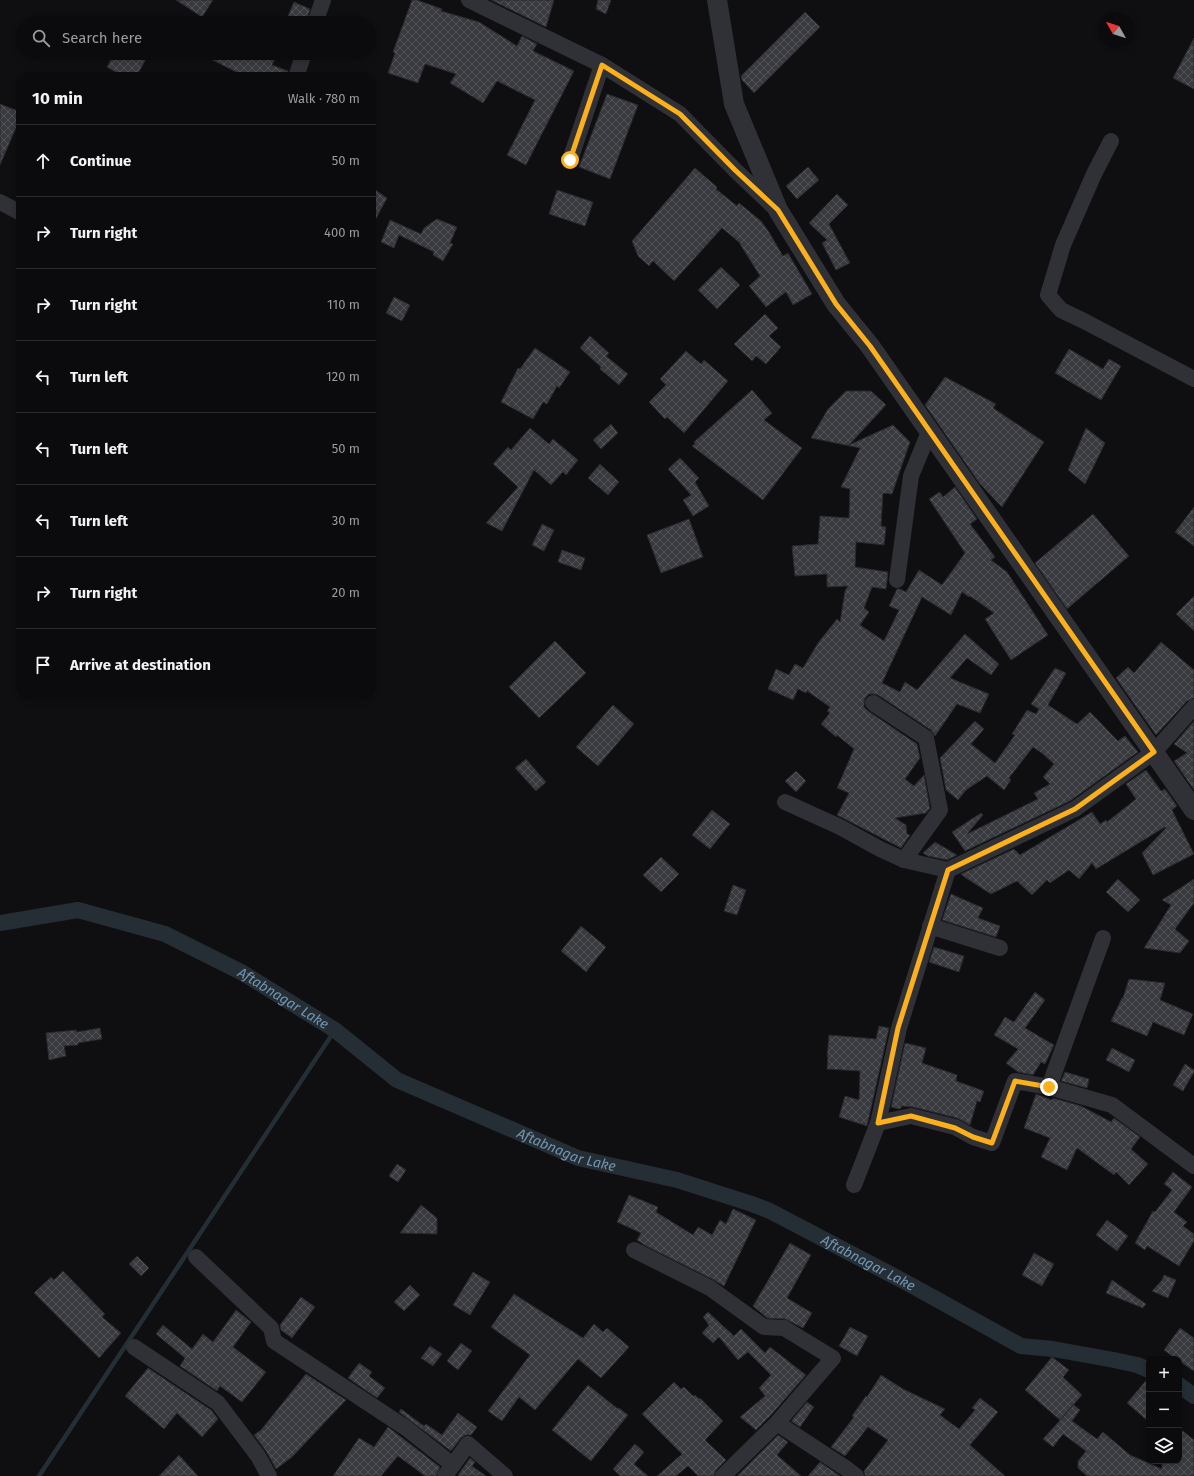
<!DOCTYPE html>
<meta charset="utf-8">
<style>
body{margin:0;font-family:"Fira Sans",sans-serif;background:#141416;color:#f1f3f6}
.controls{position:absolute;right:12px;bottom:12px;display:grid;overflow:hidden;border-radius:8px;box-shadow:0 2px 6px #0003}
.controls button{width:36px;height:36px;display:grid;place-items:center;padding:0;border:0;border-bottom:1px solid #2b2b2e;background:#0b0b0d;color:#f1f3f6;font:20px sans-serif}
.compass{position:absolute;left:1098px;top:12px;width:36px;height:36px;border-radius:50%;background:#0b0b0d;box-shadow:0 2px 6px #0003;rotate:309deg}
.stop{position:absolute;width:12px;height:12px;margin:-9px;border:3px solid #fcb01c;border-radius:50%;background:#fff}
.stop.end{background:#fcb01c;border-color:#fff;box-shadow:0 1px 4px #0008}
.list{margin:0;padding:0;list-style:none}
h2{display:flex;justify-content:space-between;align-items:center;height:52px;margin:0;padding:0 16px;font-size:17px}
h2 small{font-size:13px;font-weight:400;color:#9a9b9d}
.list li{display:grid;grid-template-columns:26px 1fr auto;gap:12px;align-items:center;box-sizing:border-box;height:72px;padding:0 16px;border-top:1px solid #2b2b2e}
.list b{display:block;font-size:15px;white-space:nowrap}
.list em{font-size:13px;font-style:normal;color:#9a9b9d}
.icon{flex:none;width:22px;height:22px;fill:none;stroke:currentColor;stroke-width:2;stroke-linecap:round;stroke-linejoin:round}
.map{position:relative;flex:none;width:1194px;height:1476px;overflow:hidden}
.search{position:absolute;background:#0b0b0d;box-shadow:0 2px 6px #0003;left:16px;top:16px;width:360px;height:44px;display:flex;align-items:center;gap:10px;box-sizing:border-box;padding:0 14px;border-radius:22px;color:#9a9b9d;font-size:15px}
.panel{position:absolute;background:#0b0b0d;box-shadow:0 2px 6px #0003;left:16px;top:72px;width:360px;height:628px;border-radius:16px}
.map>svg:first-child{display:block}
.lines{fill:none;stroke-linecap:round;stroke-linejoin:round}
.stream{stroke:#252e35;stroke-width:4.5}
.canal{stroke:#252e35;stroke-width:16}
.building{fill:url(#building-cross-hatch);stroke:#29292d}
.minor{stroke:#303136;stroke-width:16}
.tertiary{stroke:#303136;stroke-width:20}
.route{stroke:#fcb01c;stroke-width:5}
.labels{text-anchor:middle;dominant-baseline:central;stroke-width:3;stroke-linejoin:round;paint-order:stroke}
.water-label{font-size:14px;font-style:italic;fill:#7395b1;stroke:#0b0b0c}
</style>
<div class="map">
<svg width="1194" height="1476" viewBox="0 0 1194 1476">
<defs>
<pattern id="building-cross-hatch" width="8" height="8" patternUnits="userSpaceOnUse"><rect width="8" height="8" fill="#393a3f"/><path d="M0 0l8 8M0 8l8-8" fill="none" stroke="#525458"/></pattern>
</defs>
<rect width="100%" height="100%" fill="#0f0f11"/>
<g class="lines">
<path class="stream" d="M 39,1476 L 335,1030"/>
<g class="canal">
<path id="s1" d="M 0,923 L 78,910 L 165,934 L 243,973 L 335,1030 L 397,1080 L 578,1158 L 677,1180 L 752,1204 L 770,1211 L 909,1284 L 1021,1346 L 1053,1349 L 1114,1360 L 1137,1365 L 1149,1370"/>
<path d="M 1179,1385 L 1194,1396"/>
</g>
</g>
<g class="building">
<path d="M 176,0 L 213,0 L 202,17 Z"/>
<path d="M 412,0 L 417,0 L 442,9 L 441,11 L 479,22 L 517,46 L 522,36 L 537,44 L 533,51 L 574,71 L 526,165 L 507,155 L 535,100 L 497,81 L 483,103 L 450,83 L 456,74 L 425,64 L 418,83 L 388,73 L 395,53 L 393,52 Z"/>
<path d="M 491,0 L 554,0 L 546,27 Z"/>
<path d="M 598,0 L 611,0 L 606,14 L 596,9 Z"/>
<path d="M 294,2 L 310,9 L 306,23 L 285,23 Z"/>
<path d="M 805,12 L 820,27 L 754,93 L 742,80 L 741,76 Z"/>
<path d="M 1194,38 L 1194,89 L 1173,78 Z"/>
<path d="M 115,53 L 135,53 L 146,59 L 136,77 L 124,77 L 107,67 Z"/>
<path d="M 199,53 L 278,53 L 272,65 L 288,71 L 287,77 L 246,77 Z"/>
<path d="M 607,94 L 638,105 L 610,179 L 579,167 Z"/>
<path d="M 0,104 L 21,112 L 21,116 L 0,165 Z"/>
<path d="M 808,167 L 819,180 L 797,199 L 786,186 Z"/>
<path d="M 695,168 L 717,187 L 716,189 L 737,206 L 739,203 L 761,221 L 769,232 L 783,256 L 788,253 L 812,294 L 793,305 L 786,292 L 766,307 L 749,286 L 760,276 L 740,244 L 740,243 L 722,228 L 674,281 L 653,261 L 649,266 L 638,256 L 632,241 Z"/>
<path d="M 371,187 L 387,198 L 371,228 Z"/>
<path d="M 557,190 L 593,202 L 585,226 L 549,214 Z"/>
<path d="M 837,194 L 848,205 L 829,224 L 850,263 L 836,270 L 822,243 L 827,240 L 809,223 Z"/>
<path d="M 437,219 L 457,227 L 450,243 L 453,244 L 443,261 L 433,255 L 434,252 L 399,235 L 394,248 L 381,242 L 390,220 L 421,234 L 424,228 Z"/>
<path d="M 721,267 L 740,285 L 717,309 L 698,290 Z"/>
<path d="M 394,297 L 410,305 L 402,321 L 386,313 Z"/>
<path d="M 765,314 L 778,328 L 769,336 L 781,347 L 766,364 L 756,356 L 752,361 L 734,344 Z"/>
<path d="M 590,336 L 609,353 L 606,356 L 628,374 L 619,385 L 600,369 L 601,367 L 580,348 Z"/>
<path d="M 535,348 L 570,372 L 559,388 L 557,386 L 547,404 L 543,402 L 533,419 L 501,402 L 518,368 L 520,369 Z"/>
<path d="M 1069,349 L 1103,369 L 1109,359 L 1121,366 L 1101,400 L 1055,373 Z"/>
<path d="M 686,351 L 701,364 L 704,360 L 728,381 L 684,433 L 667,417 L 665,419 L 649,402 L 666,385 L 660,379 Z"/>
<path d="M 945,377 L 996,404 L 993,408 L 1044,442 L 1002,507 L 980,484 L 925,405 Z"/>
<path d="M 752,390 L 772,413 L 764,420 L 802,448 L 763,500 L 692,446 L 695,444 L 694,442 Z"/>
<path d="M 846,391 L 871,391 L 886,405 L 849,445 L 893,425 L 910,442 L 892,494 L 883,493 L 881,526 L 886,527 L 884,545 L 856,542 L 855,567 L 888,572 L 886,589 L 872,587 L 864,608 L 869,612 L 860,625 L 884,641 L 899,610 L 889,606 L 897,589 L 900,589 L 906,592 L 919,570 L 942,585 L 965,553 L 929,499 L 940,492 L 943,497 L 955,487 L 977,519 L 970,524 L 995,557 L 991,560 L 1007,572 L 1048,635 L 1011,660 L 985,619 L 994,613 L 970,596 L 969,597 L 962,592 L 951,615 L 922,597 L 882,683 L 900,692 L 905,682 L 917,690 L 965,634 L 999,664 L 991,675 L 967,658 L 950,678 L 989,694 L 980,713 L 957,704 L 935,736 L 931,730 L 878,695 L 874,694 L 869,694 L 865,698 L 864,703 L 864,707 L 868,711 L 917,744 L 920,758 L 905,779 L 914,786 L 924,775 L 930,808 L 926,813 L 895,818 L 906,825 L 907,834 L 910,835 L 901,848 L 837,815 L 849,793 L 837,788 L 854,749 L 837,735 L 836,737 L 821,724 L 830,713 L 827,711 L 830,707 L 807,691 L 806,693 L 798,689 L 793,700 L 768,689 L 776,669 L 789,675 L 795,664 L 803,668 L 818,643 L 837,619 L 840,622 L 845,591 L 848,586 L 827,587 L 827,574 L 795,576 L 792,546 L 818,544 L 820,516 L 849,518 L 850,489 L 841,487 L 860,448 L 811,438 L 828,409 Z"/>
<path d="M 611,424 L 618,433 L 601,449 L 593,440 Z"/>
<path d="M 530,428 L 549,444 L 553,439 L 578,460 L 566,475 L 563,472 L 551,485 L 534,470 L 502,531 L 486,523 L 518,487 L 493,464 L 508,447 L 511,450 Z"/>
<path d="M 1086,428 L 1105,443 L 1085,484 L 1068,470 Z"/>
<path d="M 680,458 L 699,478 L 695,482 L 709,506 L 693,516 L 683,500 L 691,495 L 668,469 Z"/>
<path d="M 600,464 L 619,482 L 608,495 L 588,478 Z"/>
<path d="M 1194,507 L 1194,546 L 1175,532 Z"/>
<path d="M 1093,514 L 1129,556 L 1067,609 L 1035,563 Z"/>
<path d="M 689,519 L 703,557 L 661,573 L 647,535 Z"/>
<path d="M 542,524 L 554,530 L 544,551 L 532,545 Z"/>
<path d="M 562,550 L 585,558 L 581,570 L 558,562 Z"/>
<path d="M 1194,596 L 1194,631 L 1176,614 Z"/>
<path d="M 555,641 L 586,673 L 539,718 L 509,687 Z"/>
<path d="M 1161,642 L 1194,670 L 1194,698 L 1187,701 L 1156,735 L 1116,678 L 1128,667 L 1134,673 Z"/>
<path d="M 1055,668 L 1066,673 L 1048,705 L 1077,724 L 1090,712 L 1118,741 L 1125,736 L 1138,752 L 1070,801 L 965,851 L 952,832 L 981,813 L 983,815 L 967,834 L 1038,799 L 1034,793 L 1050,784 L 1043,777 L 1054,764 L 1043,754 L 1033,747 L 1009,778 L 1011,780 L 1004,790 L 987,776 L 966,790 L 958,800 L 946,790 L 940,758 L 975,721 L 984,729 L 971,744 L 995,763 L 1015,735 L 1012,734 L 1027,710 L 1036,714 L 1039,709 L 1031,704 Z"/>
<path d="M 613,705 L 634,724 L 598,766 L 576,747 Z"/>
<path d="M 1194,721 L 1194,790 L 1174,761 L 1187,753 L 1174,744 Z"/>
<path d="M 526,759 L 546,782 L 536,791 L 515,768 Z"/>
<path d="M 1146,770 L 1161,791 L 1165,789 L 1177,806 L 1172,810 L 1194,854 L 1153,875 L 1142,853 L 1166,828 L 1165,827 L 1096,869 L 1092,863 L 1079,879 L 1069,870 L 1050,883 L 1047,880 L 1032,895 L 1017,881 L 991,894 L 966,878 L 961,874 L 1014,849 L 1020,855 L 1092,812 L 1100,824 L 1106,820 L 1107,822 L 1136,799 L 1126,784 Z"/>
<path d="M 796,771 L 806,781 L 796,792 L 785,781 Z"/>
<path d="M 712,810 L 730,824 L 710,849 L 692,835 Z"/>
<path d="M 935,842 L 957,855 L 947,860 L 928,856 L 923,853 Z"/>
<path d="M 661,857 L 679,874 L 661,892 L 643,875 Z"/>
<path d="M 1118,879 L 1140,900 L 1128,912 L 1106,892 Z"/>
<path d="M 1194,879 L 1194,903 L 1175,929 L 1189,941 L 1180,953 L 1144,948 L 1171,905 L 1162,900 Z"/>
<path d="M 733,885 L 746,890 L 737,915 L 724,911 Z"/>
<path d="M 951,894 L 983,908 L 978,918 L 1000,926 L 996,937 L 942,920 Z"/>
<path d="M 581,926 L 606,947 L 586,972 L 561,951 Z"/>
<path d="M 934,947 L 964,956 L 959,972 L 929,962 Z"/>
<path d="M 1129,979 L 1165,983 L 1160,1000 L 1193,1014 L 1184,1035 L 1153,1022 L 1147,1036 L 1111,1021 L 1122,998 L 1123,998 Z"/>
<path d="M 1035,992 L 1045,1000 L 1025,1028 L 1054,1045 L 1045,1064 L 1041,1062 L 1033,1075 L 1018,1072 L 1006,1063 L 1018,1049 L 994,1035 L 1005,1017 L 1014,1022 Z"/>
<path d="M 879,1026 L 889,1028 L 867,1126 L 839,1117 L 845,1096 L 859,1100 L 860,1071 L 827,1069 L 828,1057 L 827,1057 L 829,1035 L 876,1039 Z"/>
<path d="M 100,1028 L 102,1039 L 78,1043 L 78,1045 L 64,1046 L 66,1056 L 49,1060 L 46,1033 L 76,1030 L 77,1032 Z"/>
<path d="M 905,1043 L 926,1048 L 922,1063 L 957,1075 L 956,1081 L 984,1091 L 980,1102 L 977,1101 L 970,1125 L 957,1118 L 913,1107 L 902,1106 L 901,1108 L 899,1109 L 891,1107 Z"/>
<path d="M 1112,1048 L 1135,1060 L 1129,1072 L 1106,1060 Z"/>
<path d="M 1185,1064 L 1194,1070 L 1194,1072 L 1183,1091 L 1173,1085 Z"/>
<path d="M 1065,1072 L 1089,1079 L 1087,1088 L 1061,1081 Z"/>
<path d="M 1036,1094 L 1052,1100 L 1053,1098 L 1081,1106 L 1111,1122 L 1114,1118 L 1140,1137 L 1131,1149 L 1148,1164 L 1129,1185 L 1116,1172 L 1114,1175 L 1077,1148 L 1067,1170 L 1041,1157 L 1050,1138 L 1024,1128 Z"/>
<path d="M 397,1164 L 406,1170 L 398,1182 L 389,1176 Z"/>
<path d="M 1173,1172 L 1192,1187 L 1174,1212 L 1187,1222 L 1183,1226 L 1194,1234 L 1194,1241 L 1179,1266 L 1147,1246 L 1145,1250 L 1135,1243 L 1153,1211 L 1155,1212 L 1172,1190 L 1164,1184 Z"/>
<path d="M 629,1195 L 658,1207 L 656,1212 L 693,1235 L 698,1227 L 712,1235 L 720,1220 L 726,1224 L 733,1209 L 756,1220 L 724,1286 L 714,1280 L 646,1246 L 637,1240 L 641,1233 L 617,1222 Z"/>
<path d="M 421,1205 L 437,1218 L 437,1234 L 400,1233 Z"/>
<path d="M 1107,1220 L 1128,1236 L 1117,1251 L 1096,1235 Z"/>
<path d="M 790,1243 L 811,1255 L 787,1298 L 812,1313 L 803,1328 L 785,1319 L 767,1318 L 753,1306 Z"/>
<path d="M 1034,1253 L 1054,1264 L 1042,1286 L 1022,1275 Z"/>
<path d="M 137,1256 L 149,1268 L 141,1276 L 129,1264 Z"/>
<path d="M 63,1271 L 105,1314 L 102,1317 L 121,1333 L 99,1358 L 34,1293 L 51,1277 L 54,1280 Z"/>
<path d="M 473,1272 L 490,1282 L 470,1315 L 453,1305 Z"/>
<path d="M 1164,1275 L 1176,1280 L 1168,1298 L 1152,1291 L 1162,1280 Z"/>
<path d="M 1112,1280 L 1146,1304 L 1143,1308 L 1106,1293 Z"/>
<path d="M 410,1285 L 420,1295 L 404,1311 L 394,1302 Z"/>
<path d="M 514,1294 L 583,1338 L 594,1324 L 603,1332 L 607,1328 L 629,1347 L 601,1378 L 578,1359 L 535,1410 L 519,1397 L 502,1421 L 488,1411 L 530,1355 L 491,1327 Z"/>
<path d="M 301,1297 L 315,1307 L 292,1338 L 281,1330 L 280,1325 Z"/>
<path d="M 236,1310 L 251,1322 L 233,1347 L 266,1372 L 242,1402 L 220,1386 L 217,1391 L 180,1366 L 185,1358 L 156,1334 L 163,1325 L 192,1349 L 203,1334 L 213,1342 Z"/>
<path d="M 708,1312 L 734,1336 L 741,1329 L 765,1353 L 770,1347 L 806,1375 L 770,1416 L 756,1430 L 740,1417 L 765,1396 L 759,1388 L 771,1375 L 748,1352 L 738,1360 L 719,1337 L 713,1343 L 702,1333 L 709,1325 L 703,1317 Z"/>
<path d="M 850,1327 L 868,1336 L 857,1356 L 839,1346 Z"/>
<path d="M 1180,1328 L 1194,1338 L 1194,1371 L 1179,1361 L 1179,1359 L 1176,1359 L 1164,1350 Z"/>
<path d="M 461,1343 L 472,1351 L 458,1370 L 447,1361 Z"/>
<path d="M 430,1346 L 442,1354 L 433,1366 L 421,1358 Z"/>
<path d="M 1052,1357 L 1069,1370 L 1063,1377 L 1082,1395 L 1060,1420 L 1025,1390 Z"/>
<path d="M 359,1363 L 372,1372 L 369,1376 L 385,1388 L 377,1398 L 348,1378 Z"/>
<path d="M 148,1368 L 211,1410 L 218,1419 L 202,1437 L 177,1413 L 164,1429 L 125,1396 Z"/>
<path d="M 306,1374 L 346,1400 L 292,1457 L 276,1469 L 266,1451 L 254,1435 L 261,1430 Z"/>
<path d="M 881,1375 L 903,1389 L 945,1409 L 940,1415 L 959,1429 L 975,1410 L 972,1408 L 980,1398 L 998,1412 L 970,1445 L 1005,1476 L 865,1476 L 864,1471 L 888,1440 L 868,1427 L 845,1456 L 831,1447 L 854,1417 L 852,1416 L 866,1396 L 867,1397 Z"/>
<path d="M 1149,1377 L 1149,1422 L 1127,1403 Z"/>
<path d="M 674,1382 L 681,1389 L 684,1387 L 693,1396 L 695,1395 L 699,1399 L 700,1398 L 723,1421 L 705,1440 L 726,1460 L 716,1470 L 714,1476 L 698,1476 L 688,1466 L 676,1476 L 657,1476 L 682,1454 L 642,1414 Z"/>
<path d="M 588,1385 L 618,1409 L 619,1408 L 628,1415 L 591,1461 L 552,1430 Z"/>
<path d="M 807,1402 L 814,1407 L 800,1427 L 791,1421 Z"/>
<path d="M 1074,1405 L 1080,1410 L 1072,1421 L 1097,1439 L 1103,1432 L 1130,1455 L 1162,1469 L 1162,1461 L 1179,1461 L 1179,1428 L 1194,1440 L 1194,1476 L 1087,1476 L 1078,1468 L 1078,1461 L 1086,1451 L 1063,1434 L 1053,1447 L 1043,1439 Z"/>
<path d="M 401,1409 L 424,1426 L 426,1424 L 442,1435 L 458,1413 L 477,1427 L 471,1435 L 465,1435 L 461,1438 L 451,1451 L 399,1412 Z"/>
<path d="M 388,1427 L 440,1467 L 436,1476 L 425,1476 L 398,1456 L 381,1476 L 333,1476 L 359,1438 L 374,1447 Z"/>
<path d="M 778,1435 L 788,1442 L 777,1455 L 801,1476 L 737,1476 Z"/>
<path d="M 635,1444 L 644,1452 L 634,1464 L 648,1476 L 620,1476 L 613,1469 Z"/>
<path d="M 179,1455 L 198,1476 L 159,1476 Z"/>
<path d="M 470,1458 L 475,1462 L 472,1466 L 486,1476 L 459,1476 L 458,1475 Z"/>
<path d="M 820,1462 L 840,1476 L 808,1476 Z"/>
</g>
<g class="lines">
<g class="minor">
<path d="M 469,0 L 602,65 L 680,114 L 735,170 L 775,208"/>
<path d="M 315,23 L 323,0"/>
<path d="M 296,77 L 304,53"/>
<path d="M 1111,141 L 1094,174 L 1063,245 L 1048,295 L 1061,310 L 1084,321 L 1194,379"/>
<path d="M 570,160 L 602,65"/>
<path d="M 0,202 L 21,213"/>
<path d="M 897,580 L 911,476 L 929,432"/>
<path d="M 873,703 L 926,738 L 940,810 L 904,860"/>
<path d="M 785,802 L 840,827 L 880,849 L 904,860 L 948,870 L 1075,809 L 1154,752 L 1194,707"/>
<path d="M 930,926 L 1000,948"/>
<path d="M 1049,1087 L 1103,938"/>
<path d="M 878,1123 L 911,1116 L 955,1127 L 973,1137 L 992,1143 L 1015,1081 L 1049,1087 L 1112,1105 L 1194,1166"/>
<path d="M 854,1185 L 878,1123 L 899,1028 L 948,870"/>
<path d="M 634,1250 L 710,1288 L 764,1327 L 784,1328 L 833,1358 L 777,1423 L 723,1476"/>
<path d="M 196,1257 L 271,1328 L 274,1341 L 406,1428 L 453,1465"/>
<path d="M 134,1347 L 218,1403 L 258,1456 L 269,1476"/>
<path d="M 777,1423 L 847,1469 L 856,1476"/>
<path d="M 445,1476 L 468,1444 L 505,1476"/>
</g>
<path class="tertiary" d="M 717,0 L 734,104 L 778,210 L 836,304 L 870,346 L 1194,810"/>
</g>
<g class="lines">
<path class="route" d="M 570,160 L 602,65 L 680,114 L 735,170 L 778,210 L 836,304 L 870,346 L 1154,752 L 1075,809 L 948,870 L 898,1028 L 878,1123 L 911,1116 L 955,1128 L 973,1137 L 992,1143 L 1015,1081 L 1049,1087"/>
</g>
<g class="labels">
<g class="water-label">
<text stroke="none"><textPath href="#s1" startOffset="304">Aftabnagar Lake</textPath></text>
<text stroke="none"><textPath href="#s1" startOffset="628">Aftabnagar Lake</textPath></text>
<text stroke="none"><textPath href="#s1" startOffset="952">Aftabnagar Lake</textPath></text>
</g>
</g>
</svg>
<div class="controls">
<button>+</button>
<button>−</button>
<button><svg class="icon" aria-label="layers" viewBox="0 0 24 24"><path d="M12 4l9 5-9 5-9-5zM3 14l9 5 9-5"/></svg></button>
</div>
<svg class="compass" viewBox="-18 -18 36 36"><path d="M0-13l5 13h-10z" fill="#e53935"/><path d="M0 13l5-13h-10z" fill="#9a9b9d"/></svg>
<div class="stop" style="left:570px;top:160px"></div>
<div class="stop end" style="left:1049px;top:1087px"></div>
<div class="search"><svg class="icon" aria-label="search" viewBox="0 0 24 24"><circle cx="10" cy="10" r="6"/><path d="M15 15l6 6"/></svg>Search here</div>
<section class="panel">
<h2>10 min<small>Walk · 780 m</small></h2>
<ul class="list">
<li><svg class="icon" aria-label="ahead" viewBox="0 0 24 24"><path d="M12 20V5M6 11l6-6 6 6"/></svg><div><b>Continue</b></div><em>50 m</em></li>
<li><svg class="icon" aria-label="right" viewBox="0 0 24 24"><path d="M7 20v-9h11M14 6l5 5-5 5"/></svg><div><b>Turn right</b></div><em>400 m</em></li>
<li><svg class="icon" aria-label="right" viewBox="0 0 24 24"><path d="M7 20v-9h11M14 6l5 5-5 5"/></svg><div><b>Turn right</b></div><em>110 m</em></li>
<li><svg class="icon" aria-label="left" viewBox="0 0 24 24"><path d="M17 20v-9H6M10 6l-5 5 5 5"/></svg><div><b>Turn left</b></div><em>120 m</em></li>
<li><svg class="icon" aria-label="left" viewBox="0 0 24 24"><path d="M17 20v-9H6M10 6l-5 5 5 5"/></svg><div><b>Turn left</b></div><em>50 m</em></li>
<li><svg class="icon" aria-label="left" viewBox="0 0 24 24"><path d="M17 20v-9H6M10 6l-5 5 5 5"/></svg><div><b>Turn left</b></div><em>30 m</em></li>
<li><svg class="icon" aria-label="right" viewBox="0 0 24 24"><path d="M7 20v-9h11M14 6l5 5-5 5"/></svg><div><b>Turn right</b></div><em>20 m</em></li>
<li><svg class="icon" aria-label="arrive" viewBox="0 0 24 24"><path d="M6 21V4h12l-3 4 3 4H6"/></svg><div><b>Arrive at destination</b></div></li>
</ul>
</section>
</div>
